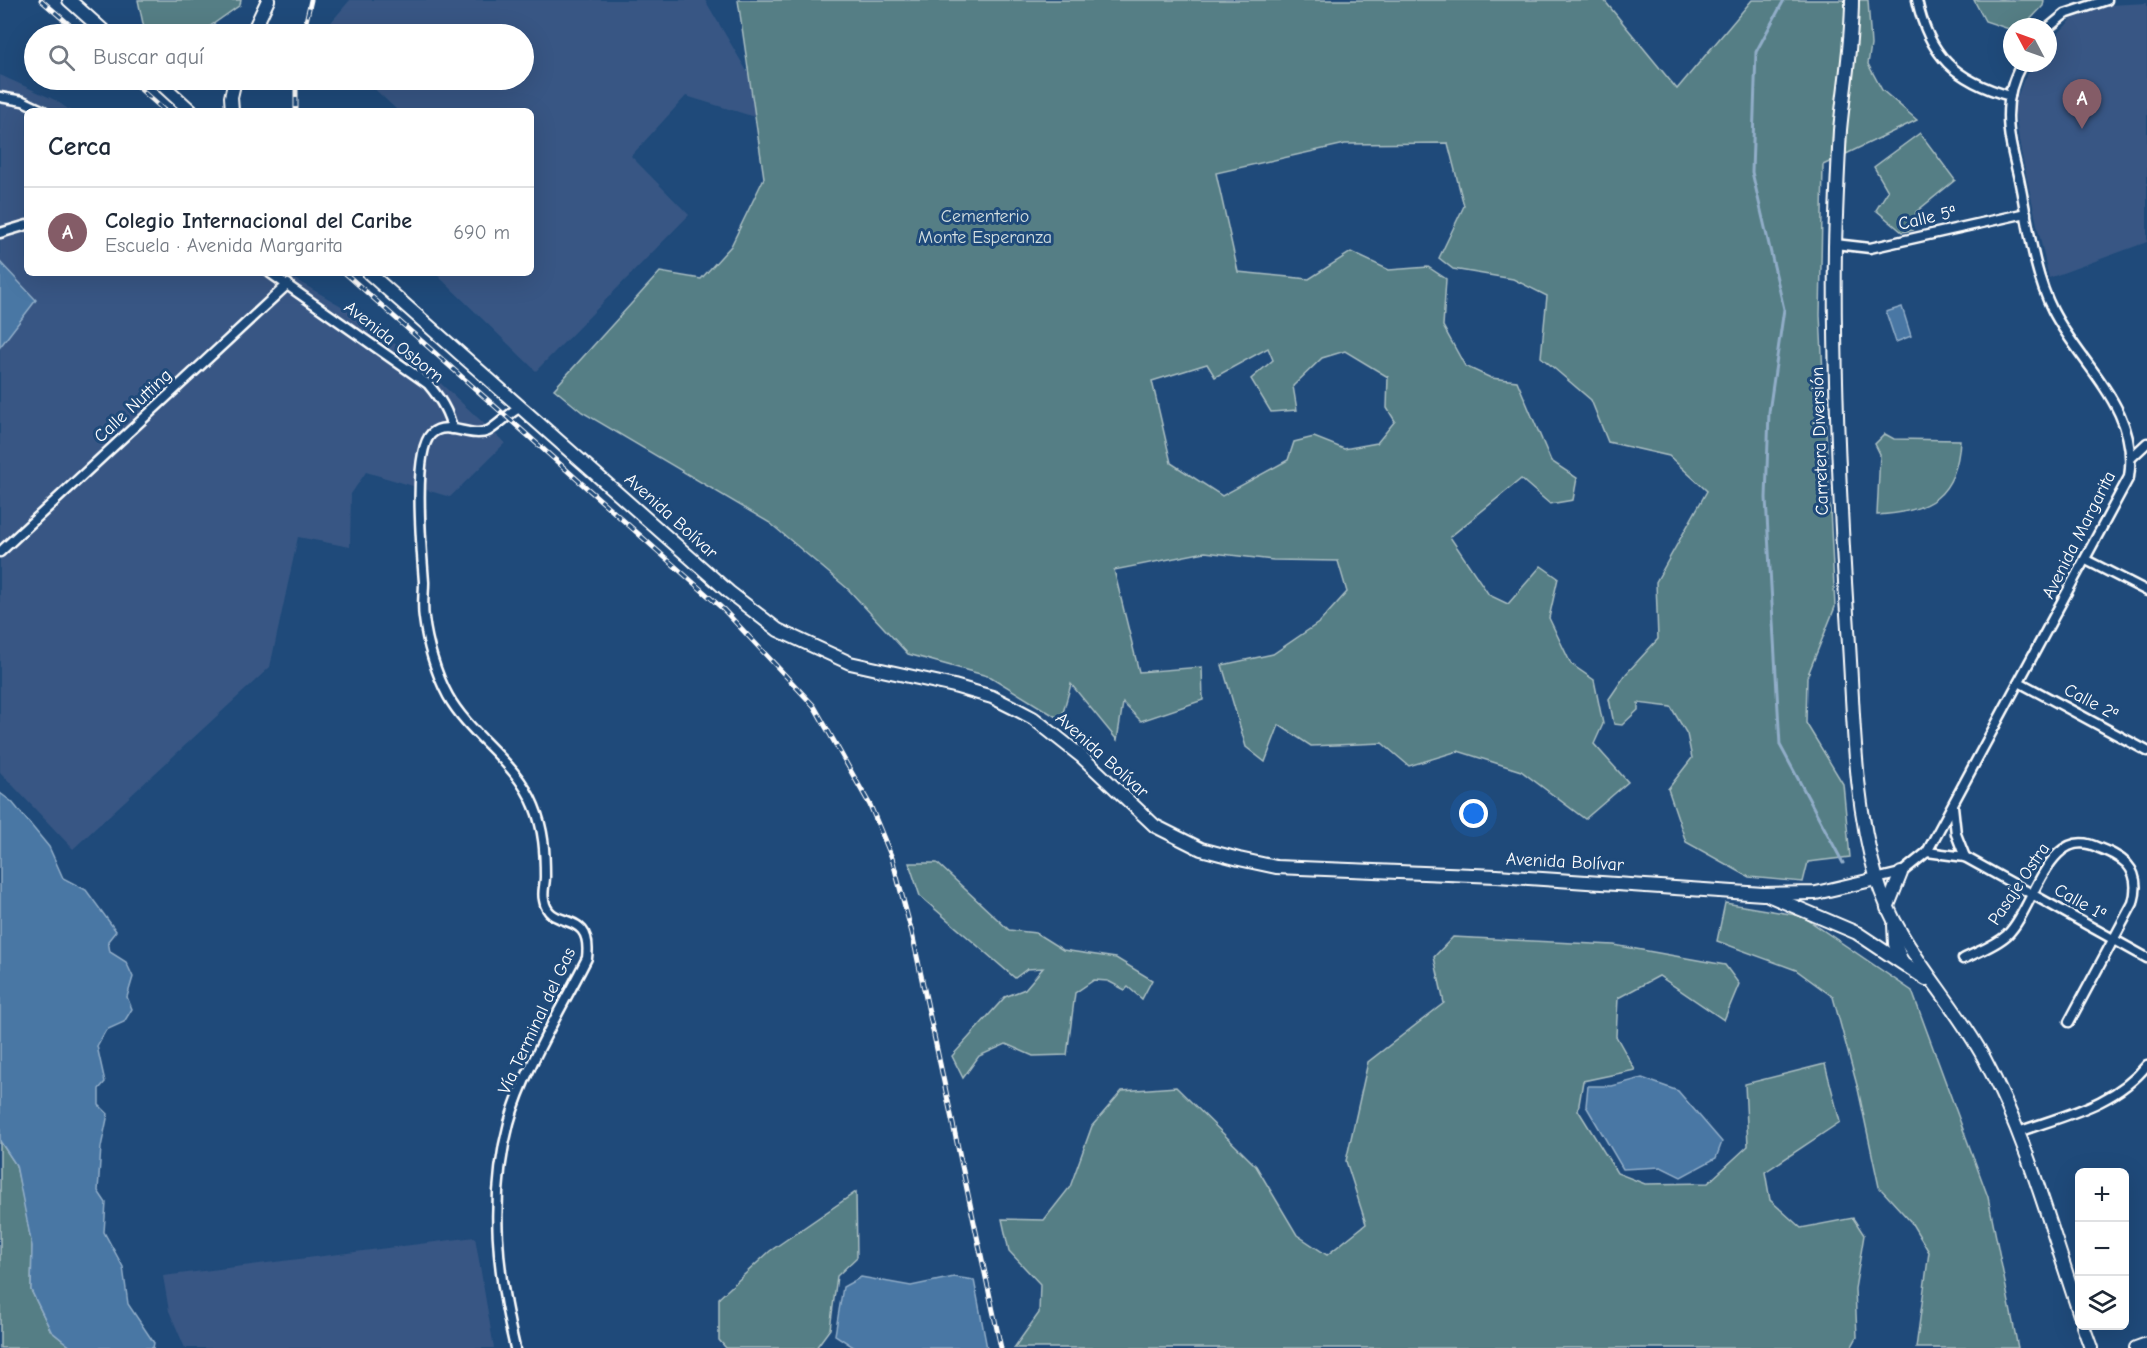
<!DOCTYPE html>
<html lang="es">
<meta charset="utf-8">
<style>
body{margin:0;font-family:"Comic Neue",sans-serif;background:#f2f2f3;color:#1f2937}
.controls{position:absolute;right:18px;bottom:18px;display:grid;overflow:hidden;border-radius:9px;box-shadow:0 6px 24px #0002}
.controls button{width:54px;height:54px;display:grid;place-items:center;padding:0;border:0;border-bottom:2px solid #e0e1e3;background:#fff;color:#1f2937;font:30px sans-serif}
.compass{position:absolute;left:2003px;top:18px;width:54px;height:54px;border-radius:50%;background:#fff;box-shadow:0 6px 24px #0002;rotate:311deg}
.you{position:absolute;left:1474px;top:814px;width:21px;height:21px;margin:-15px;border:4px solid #fff;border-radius:50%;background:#1a73e8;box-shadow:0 0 0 9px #1a73e833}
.badge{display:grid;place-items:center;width:39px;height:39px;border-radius:50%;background:#845c67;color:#fff;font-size:20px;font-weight:700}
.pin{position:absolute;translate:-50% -50px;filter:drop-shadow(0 2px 3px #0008)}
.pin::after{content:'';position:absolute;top:32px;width:21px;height:18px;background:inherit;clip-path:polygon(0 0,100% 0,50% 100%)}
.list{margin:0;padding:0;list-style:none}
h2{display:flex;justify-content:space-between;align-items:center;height:78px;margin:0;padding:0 24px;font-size:26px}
h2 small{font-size:20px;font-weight:400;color:#747a83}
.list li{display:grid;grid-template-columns:39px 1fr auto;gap:18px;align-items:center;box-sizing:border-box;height:90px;padding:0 24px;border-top:2px solid #e0e1e3}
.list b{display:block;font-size:22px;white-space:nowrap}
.list p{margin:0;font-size:20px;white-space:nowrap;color:#747a83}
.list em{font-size:20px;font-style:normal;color:#747a83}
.icon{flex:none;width:33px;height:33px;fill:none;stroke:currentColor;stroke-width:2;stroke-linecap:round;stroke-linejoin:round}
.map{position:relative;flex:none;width:2147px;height:1348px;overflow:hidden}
.search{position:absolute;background:#fff;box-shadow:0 6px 24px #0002;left:24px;top:24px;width:510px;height:66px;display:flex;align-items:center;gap:15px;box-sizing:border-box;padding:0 21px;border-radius:33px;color:#747a83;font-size:22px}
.panel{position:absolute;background:#fff;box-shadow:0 6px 24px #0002;left:24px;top:108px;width:510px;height:168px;border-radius:9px}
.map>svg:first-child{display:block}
.built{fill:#375784}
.green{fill:#547e85;stroke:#aabec2;stroke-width:1.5;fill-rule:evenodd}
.water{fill:#4877a4;stroke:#91adc8;stroke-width:1.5}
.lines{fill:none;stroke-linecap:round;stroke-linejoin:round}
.stream{stroke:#91adc8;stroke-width:3}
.street-casing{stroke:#fff;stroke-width:13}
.secondary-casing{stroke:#fff;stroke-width:16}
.street{stroke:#1f4a7a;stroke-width:8}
.secondary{stroke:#1f4a7a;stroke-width:12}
.rail-casing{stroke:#fff;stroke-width:5}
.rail{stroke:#1f4a7a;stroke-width:3;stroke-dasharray:9;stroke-linecap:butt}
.labels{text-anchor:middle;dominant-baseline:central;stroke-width:6;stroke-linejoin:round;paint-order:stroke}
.park-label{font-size:18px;fill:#d4dfe0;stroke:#1f4a7a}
.street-label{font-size:18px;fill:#fff;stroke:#1f4a7a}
</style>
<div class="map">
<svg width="2147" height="1348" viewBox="0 0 2147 1348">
<rect width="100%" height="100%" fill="#1f4a7a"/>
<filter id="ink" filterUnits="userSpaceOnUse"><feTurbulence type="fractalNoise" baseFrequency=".0167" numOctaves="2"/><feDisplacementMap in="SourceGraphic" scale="12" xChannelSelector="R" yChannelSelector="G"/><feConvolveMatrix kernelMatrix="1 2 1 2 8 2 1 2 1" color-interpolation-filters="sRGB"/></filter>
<g filter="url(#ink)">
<g class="built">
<path d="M 350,0 L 705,0 L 748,73 L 755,117 L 686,96 L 631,156 L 689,215 L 536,371 L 435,273 L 531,273 L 531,111 L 398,111 L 365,80 L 524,80 L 524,34 L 321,34 Z"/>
<path d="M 2147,3 L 2147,242 L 2049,278 L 2021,152 L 2014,106 L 2023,81 L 2035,63 L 2048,63 L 2048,44 L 2072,19 L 2109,5 Z"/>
<path d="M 0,75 L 55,100 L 71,111 L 27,111 L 27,273 L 284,273 L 343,307 L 408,353 L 505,443 L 450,497 L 366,472 L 351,494 L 350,547 L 298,537 L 270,667 L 73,849 L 0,772 L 0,347 L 36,300 L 0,262 Z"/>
<path d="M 475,1237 L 494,1348 L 185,1348 L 169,1311 L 163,1276 Z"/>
</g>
<g class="green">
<path d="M 138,0 L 241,0 L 240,5 L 199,34 L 145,33 Z"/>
<path d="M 738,0 L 1604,0 L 1677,89 L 1752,0 L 1868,0 L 1871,45 L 1868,64 L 1882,90 L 1917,120 L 1823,165 L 1820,315 L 1835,607 L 1807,677 L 1806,723 L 1843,784 L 1850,857 L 1808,862 L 1803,882 L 1749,877 L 1686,842 L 1668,789 L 1692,758 L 1687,734 L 1671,707 L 1638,703 L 1638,710 L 1622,725 L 1614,724 L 1609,699 L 1626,674 L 1658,639 L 1656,582 L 1707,491 L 1669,456 L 1608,442 L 1591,400 L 1541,357 L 1547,296 L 1513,279 L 1453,269 L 1439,258 L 1464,206 L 1448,143 L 1345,144 L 1216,173 L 1238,272 L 1309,279 L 1351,252 L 1389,270 L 1428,267 L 1446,279 L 1443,326 L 1465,366 L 1491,378 L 1517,381 L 1551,461 L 1577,478 L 1573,500 L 1550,504 L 1521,479 L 1450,537 L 1489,595 L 1508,604 L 1541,566 L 1558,578 L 1549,618 L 1571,664 L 1594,680 L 1603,724 L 1594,744 L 1628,782 L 1585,819 L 1521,771 L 1458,751 L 1409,766 L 1382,743 L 1311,746 L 1279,725 L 1265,762 L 1246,747 L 1222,665 L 1273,654 L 1320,622 L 1347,592 L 1338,561 L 1273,560 L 1205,552 L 1114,570 L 1139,672 L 1202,667 L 1203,700 L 1141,721 L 1123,703 L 1117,740 L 1071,684 L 1061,720 L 991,677 L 908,654 L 848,589 L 770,523 L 582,412 L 554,389 L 660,272 L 701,279 L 731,246 L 764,178 ZM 1268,348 L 1273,360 L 1251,379 L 1271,412 L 1297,410 L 1293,386 L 1322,358 L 1345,351 L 1388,377 L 1387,408 L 1395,421 L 1377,443 L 1344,449 L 1314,437 L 1294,442 L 1288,460 L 1222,496 L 1171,463 L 1152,381 L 1207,364 L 1215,377 Z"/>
<path d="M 1974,0 L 2044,0 L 2043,6 L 2023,27 L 2012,27 L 2012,30 L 1985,21 Z"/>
<path d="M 1920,133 L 1955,180 L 1916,212 L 1913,230 L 1902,232 L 1876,210 L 1888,191 L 1874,167 Z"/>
<path d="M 1885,434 L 1894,439 L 1960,440 C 1957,497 1929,512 1877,515 L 1880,454 L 1875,444 Z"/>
<path d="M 909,863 L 937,863 L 1009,930 L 1036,933 L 1063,950 L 1116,958 L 1152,980 L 1142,999 L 1128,987 L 1125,990 L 1108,981 L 1094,980 L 1075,993 L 1067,1055 L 1033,1056 L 1006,1044 L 979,1056 L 963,1078 L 952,1056 L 1005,997 L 1025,989 L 1043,968 L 1027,969 L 1015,978 L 920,896 Z"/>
<path d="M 1725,903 L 1802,916 L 1912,991 L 1988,1197 L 2018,1348 L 1916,1348 L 1929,1252 L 1911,1222 L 1879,1187 L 1858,1089 L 1833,997 L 1796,970 L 1717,941 Z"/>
<path d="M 1453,937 L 1614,945 L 1725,965 L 1739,984 L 1724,1020 L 1659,976 L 1618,998 L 1616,1036 L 1635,1070 L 1583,1081 L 1578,1110 L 1617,1173 L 1645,1184 L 1708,1183 L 1748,1146 L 1745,1084 L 1825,1064 L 1840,1122 L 1765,1172 L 1770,1200 L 1801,1228 L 1853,1218 L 1864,1235 L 1855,1289 L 1857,1337 L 1851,1348 L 1014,1348 L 1039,1313 L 1040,1284 L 1009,1251 L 1002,1219 L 1044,1220 L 1070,1187 L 1092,1126 L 1122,1091 L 1176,1087 L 1256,1166 L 1297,1235 L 1327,1255 L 1366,1224 L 1346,1161 L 1368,1062 L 1444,1003 L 1434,957 Z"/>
<path d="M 0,1141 L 16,1165 L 25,1207 L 32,1246 L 31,1290 L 51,1331 L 72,1348 L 0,1348 Z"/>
<path d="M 856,1192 L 857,1257 L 837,1276 L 830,1329 L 816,1348 L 726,1348 L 719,1340 L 719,1298 L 770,1251 Z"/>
</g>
<g class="water">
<path d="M 0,262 L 36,300 L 0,347 Z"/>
<path d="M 1902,307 L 1911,336 L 1896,342 L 1886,312 Z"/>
<path d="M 0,793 L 12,802 L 49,847 L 63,878 L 86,890 L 116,931 L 108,941 L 110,952 L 126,962 L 133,977 L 127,997 L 132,1009 L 124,1022 L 106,1030 L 97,1046 L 105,1082 L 99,1089 L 99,1105 L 108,1114 L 101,1147 L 98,1191 L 106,1203 L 104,1232 L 123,1267 L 128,1304 L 154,1343 L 153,1348 L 72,1348 L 51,1331 L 31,1290 L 32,1246 L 16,1165 L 0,1141 Z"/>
<path d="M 1642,1078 L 1678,1091 L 1722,1142 L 1716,1158 L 1681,1177 L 1661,1167 L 1623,1169 L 1586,1106 L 1588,1086 L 1612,1086 Z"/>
<path d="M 861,1277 L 911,1286 L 954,1277 L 974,1280 L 987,1348 L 855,1348 L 835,1335 L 843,1287 Z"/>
</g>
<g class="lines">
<path class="stream" d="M 1784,0 L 1756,52 L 1752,172 L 1784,309 L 1769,412 L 1766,498 L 1780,745 L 1843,863"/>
<g class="street-casing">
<g id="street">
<path d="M 1917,0 C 1929,56 1956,81 2010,96"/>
<path d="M 2048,28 L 2065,14 L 2107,0"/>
<path d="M 0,97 L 23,101 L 44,111"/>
<path d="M 0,233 L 27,225"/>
<path d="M 1835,244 L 1870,248 L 2026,213"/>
<path d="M 270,273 L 428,384 C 439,397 449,411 452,429"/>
<path d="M 2132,457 L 2147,443"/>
<path d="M 0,552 L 288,284"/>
<path d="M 2086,560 L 2147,591"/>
<path d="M 2019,682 L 2147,751"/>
<path d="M 1953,806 L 1956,834 L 1965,857"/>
<path d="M 1927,852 L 1965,857 L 2147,958"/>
<path d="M 1876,879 L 1901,873 L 1927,852 L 2129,477 C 2140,409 2081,366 2053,311 C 2033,272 2028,222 2019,179 C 2014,158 2008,137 2008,116 C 2008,97 2013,79 2022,63"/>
<path d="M 1963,959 C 1977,952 1995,946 2007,935 C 2035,908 2048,822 2099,848 C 2109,852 2119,856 2127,864 C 2137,875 2137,889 2133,903 L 2069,1022"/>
<path d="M 2018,1132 C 2065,1115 2115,1105 2147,1065"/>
<path d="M 515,1348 C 497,1273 489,1198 509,1123 C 523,1071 563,1006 587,958 C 593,907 549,932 544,900 C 542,893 545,884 545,877 C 545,852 544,830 534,806 C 516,761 471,737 448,696 C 436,674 427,643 424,618 C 422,606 424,593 424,582 C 422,553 412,453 431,434 C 447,419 470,439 488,431 C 499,425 509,413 521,407"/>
</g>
</g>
<g class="secondary-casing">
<g id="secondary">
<path d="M 69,0 L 107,34"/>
<path d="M 1852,0 C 1852,44 1844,87 1840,130 C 1838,168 1836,208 1835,246 C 1833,379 1840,512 1849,644 C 1854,721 1854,801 1876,876 C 1896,946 1950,995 1984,1058 C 2027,1138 2051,1229 2080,1315"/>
<path d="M 252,34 L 268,0"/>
<path d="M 157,80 L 191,111"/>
<path d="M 232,111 L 231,97 L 235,80"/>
<path d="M 369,273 L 729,592 L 778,630 L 850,663 L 954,686 L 992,697 L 1014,708 L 1033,718 L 1081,756 L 1155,826 L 1201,849 L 1239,859 L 1276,867 L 1497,876 L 1763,894 L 1816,893 L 1876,879"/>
<path d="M 1770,896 L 1857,933 L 1926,979"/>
<path d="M 1887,908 L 1901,873"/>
<path d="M 1894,925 L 1895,944 L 1902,962"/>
<path d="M 2083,1326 L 2091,1348"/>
<path d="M 2136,1348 L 2147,1344"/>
</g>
</g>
<use href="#street" class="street"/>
<use href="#secondary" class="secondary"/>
<g class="rail-casing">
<g id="rail">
<path d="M 41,0 L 80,34"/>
<path d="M 303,34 L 311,0"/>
<path d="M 130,80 L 165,111"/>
<path d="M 296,80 L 296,111"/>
<path d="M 345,273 L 723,609 L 814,706 L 870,805 L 892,858 L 912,933 L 1001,1348"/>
</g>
</g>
<use href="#rail" class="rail"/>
</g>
</g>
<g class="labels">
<g class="park-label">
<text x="985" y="216">Cementerio<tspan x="985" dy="21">Monte Esperanza</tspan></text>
</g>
<g class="street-label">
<text transform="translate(1927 218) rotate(-13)">Calle 5ª</text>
<text transform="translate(394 342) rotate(38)">Avenida Osborn</text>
<text transform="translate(133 406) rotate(-43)">Calle Nutting</text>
<text transform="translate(1820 441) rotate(-92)">Carretera Diversión</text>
<text transform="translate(671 516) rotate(42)">Avenida Bolívar</text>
<text transform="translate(2079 535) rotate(-63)">Avenida Margarita</text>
<text transform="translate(2091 702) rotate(28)">Calle 2ª</text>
<text transform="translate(1102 755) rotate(42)">Avenida Bolívar</text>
<text transform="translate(1565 862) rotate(3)">Avenida Bolívar</text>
<text transform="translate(2019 884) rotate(-56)">Pasaje Ostra</text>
<text transform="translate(2080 902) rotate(29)">Calle 1ª</text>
<text transform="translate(537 1021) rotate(-65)">Vía Terminal del Gas</text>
</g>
</g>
</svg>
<div class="controls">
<button>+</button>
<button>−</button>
<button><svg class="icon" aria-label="layers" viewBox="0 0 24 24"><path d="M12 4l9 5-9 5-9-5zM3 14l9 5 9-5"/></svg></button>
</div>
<svg class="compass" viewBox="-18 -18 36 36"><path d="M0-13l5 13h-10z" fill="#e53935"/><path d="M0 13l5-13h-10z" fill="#747a83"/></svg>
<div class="you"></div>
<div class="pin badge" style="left:2082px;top:129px">A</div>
<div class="search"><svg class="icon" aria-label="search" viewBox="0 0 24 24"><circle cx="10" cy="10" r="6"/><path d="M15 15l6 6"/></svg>Buscar aquí</div>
<section class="panel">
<h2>Cerca<small></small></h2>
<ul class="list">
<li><span class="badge">A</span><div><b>Colegio Internacional del Caribe</b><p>Escuela · Avenida Margarita</p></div><em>690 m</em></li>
</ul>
</section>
</div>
